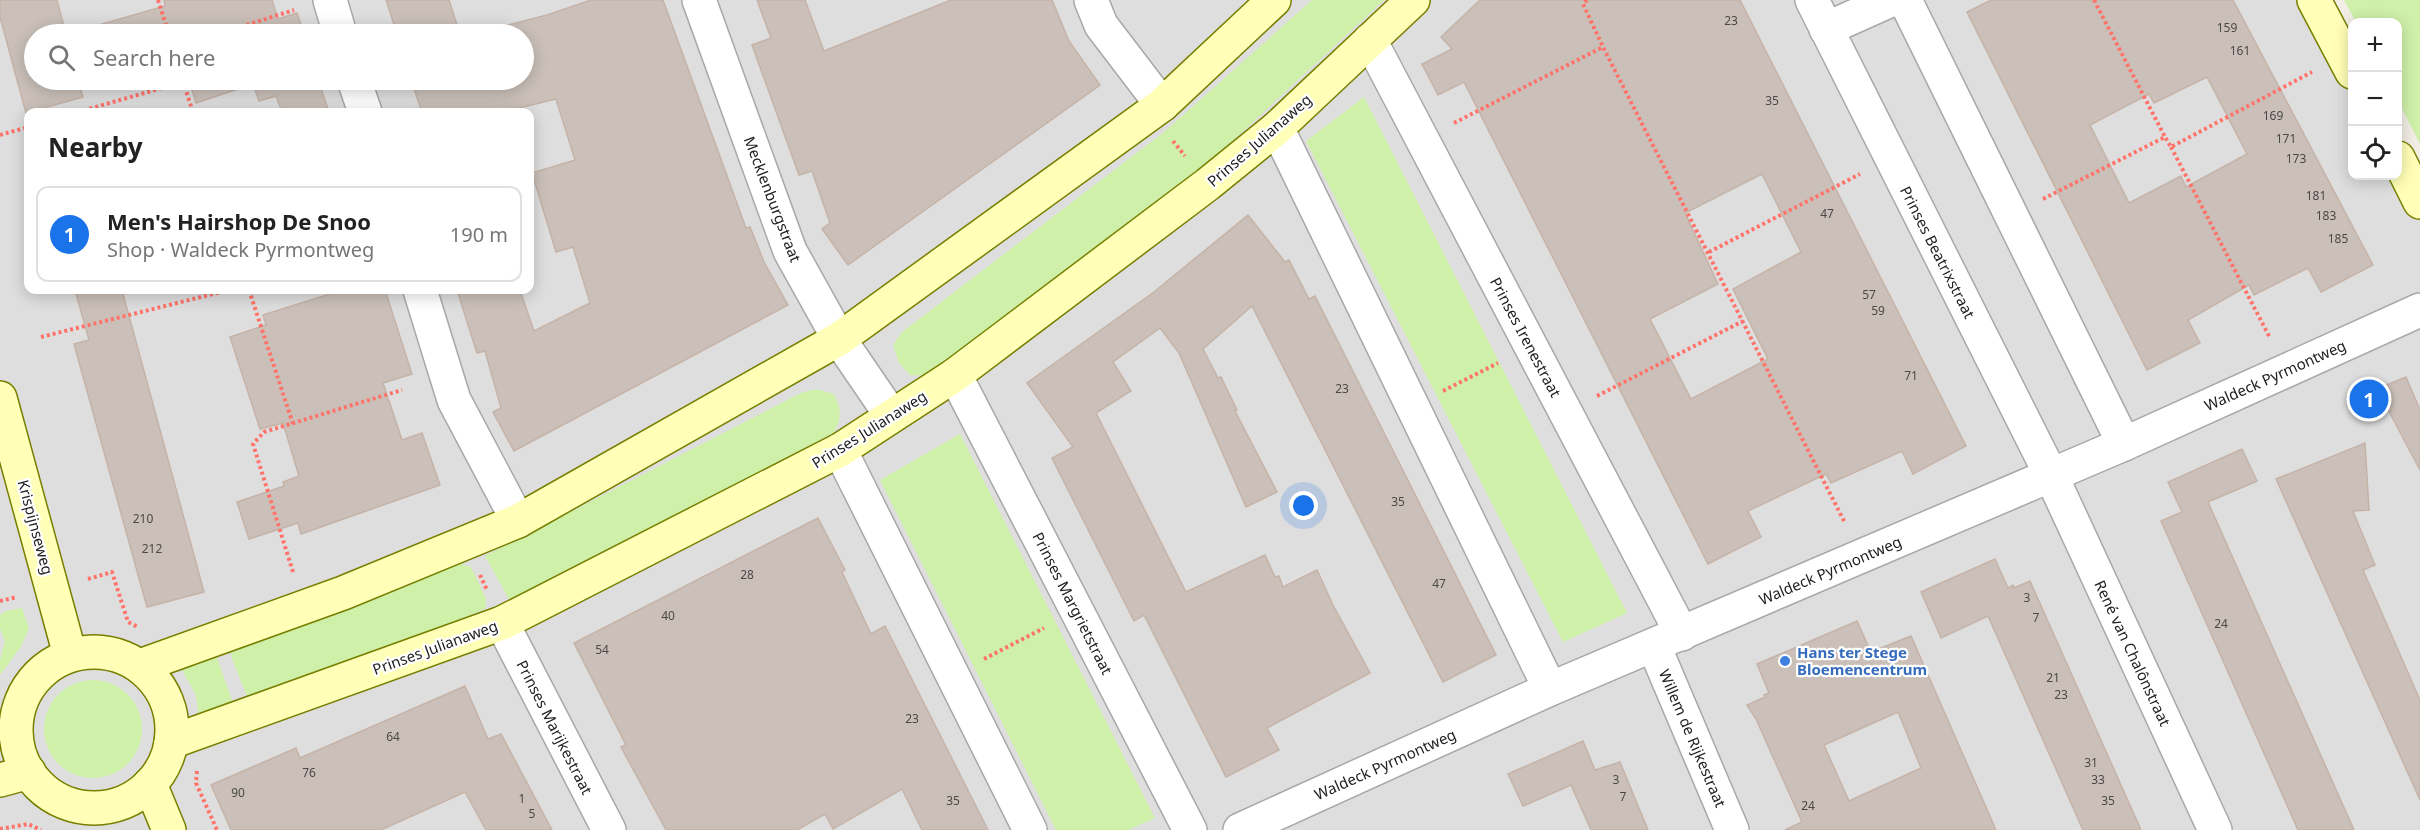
<!DOCTYPE html>
<meta charset="utf-8">
<style>
body{margin:0;font-family:"Noto Sans",sans-serif;background:#f6f6f6;color:#222}
.controls{position:absolute;right:18px;top:18px;display:grid;overflow:hidden;border-radius:12px;box-shadow:0 3px 15px #0003}
.controls button{width:54px;height:54px;display:grid;place-items:center;padding:0;border:0;border-bottom:2px solid #e0e0e0;background:#fff;color:#222;font:30px sans-serif}
.you{position:absolute;left:1304px;top:506px;width:21px;height:21px;margin:-15px;border:4px solid #fff;border-radius:50%;background:#1a73e8;box-shadow:0 0 0 9px #1a73e833}
.badge{display:grid;place-items:center;width:39px;height:39px;border-radius:50%;background:#1a73e8;color:#fff;font-size:20px;font-weight:700}
.pin{position:absolute;translate:-50% -50%;border:3px solid #fff;box-shadow:0 2px 6px #0006}
.list{margin:0;padding:0;list-style:none}
h2{display:flex;justify-content:space-between;align-items:center;height:78px;margin:0;padding:0 24px;font-size:26px}
h2 small{font-size:20px;font-weight:400;color:#767676}
.list li{display:grid;grid-template-columns:39px 1fr auto;gap:18px;align-items:center;box-sizing:border-box;height:96px;margin:0 12px 12px;padding:0 12px;border:2px solid #e0e0e0;border-radius:12px}
.list b{display:block;font-size:22px;white-space:nowrap}
.list p{margin:0;font-size:20px;white-space:nowrap;color:#767676}
.list em{font-size:20px;font-style:normal;color:#767676}
.icon{flex:none;width:33px;height:33px;fill:none;stroke:currentColor;stroke-width:2;stroke-linecap:round;stroke-linejoin:round}
.map{position:relative;flex:none;width:2420px;height:830px;overflow:hidden}
.search{position:absolute;background:#fff;box-shadow:0 3px 15px #0003;left:24px;top:24px;width:510px;height:66px;display:flex;align-items:center;gap:15px;box-sizing:border-box;padding:0 21px;border-radius:33px;color:#767676;font-size:22px}
.panel{position:absolute;background:#fff;box-shadow:0 3px 15px #0003;left:24px;top:108px;width:510px;height:186px;border-radius:12px}
.map>svg:first-child{display:block}
.residential{fill:#dfdede;fill-rule:evenodd}
.grass{fill:#cff0a9}
.building{fill:#cac0b9;stroke:#c5b3a7;stroke-width:1.5;fill-rule:evenodd}
.lines{fill:none;stroke-linecap:round;stroke-linejoin:round}
.street-casing{stroke:#a8a8a8;stroke-width:36}
.secondary-casing{stroke:#777f00;stroke-width:36}
.path{stroke:#ff736a;stroke-width:4;stroke-dasharray:3 3;stroke-linecap:butt}
.street{stroke:#fff;stroke-width:33}
.secondary{stroke:#ffffb7;stroke-width:33}
.shop-dot{fill:#3f7fe0;stroke:#fff;stroke-width:2}
.labels{text-anchor:middle;dominant-baseline:central;stroke-width:4.5;stroke-linejoin:round;paint-order:stroke}
.number-label{font-size:12px;fill:#4b4947}
.street-label{font-size:15px;fill:#212121;stroke:#fff}
.shop-label{font-size:15px;font-weight:bold;fill:#366cbe;stroke:#fff;text-anchor:start}
</style>
<div class="map">
<svg width="2420" height="830" viewBox="0 0 2420 830">
<rect width="100%" height="100%" fill="#f2eee6"/>
<path class="residential" d="M 0,0 L 2312,0 L 2352,82 L 2352,176 L 2398,176 L 2420,218 L 2420,830 L 0,830 ZM 34,34 L 524,34 L 524,80 L 34,80 ZM 28,112 L 530,112 L 530,290 L 28,290 Z"/>
<g class="grass">
<path d="M 1312,0 L 1384,0 L 1199,172 L 941,370 L 925,376 L 910,375 L 899,363 L 893,345 L 902,332 L 1164,132 Z"/>
<path d="M 2344,0 L 2420,0 L 2420,144 L 2398,101 L 2398,22 L 2356,22 Z"/>
<path d="M 1364,97 L 1627,613 L 1563,642 L 1306,141 Z"/>
<path d="M 816,389 L 834,394 C 843,414 841,419 831,438 L 510,601 L 485,556 L 801,393 Z"/>
<path d="M 960,434 L 1155,818 L 1128,830 L 1056,830 L 880,480 Z"/>
<path d="M 459,563 L 471,567 L 486,599 L 485,609 L 251,706 L 232,659 L 230,647 Z"/>
<path d="M 22,608 L 29,629 L 20,648 L 0,675 L 0,660 L 5,641 L 0,629 L 0,615 L 6,611 Z"/>
<path d="M 215,652 L 235,709 L 199,720 L 196,695 L 179,665 Z"/>
<circle cx="93" cy="729" r="49"/>
</g>
<g class="building">
<path d="M 0,0 L 57,0 L 66,34 L 34,34 L 34,80 L 78,80 L 83,97 L 26,113 L 0,17 Z"/>
<path d="M 164,0 L 272,0 L 278,19 L 297,13 L 304,34 L 97,34 L 95,26 L 165,6 Z"/>
<path d="M 386,0 L 449,0 L 460,34 L 397,34 Z"/>
<path d="M 591,0 L 663,0 L 746,228 L 750,227 L 764,262 L 788,305 L 514,451 L 493,412 L 501,408 L 485,351 L 477,353 L 457,290 L 520,290 L 534,331 L 590,303 L 573,247 L 556,252 L 532,173 L 575,160 L 556,99 L 503,112 L 422,112 L 411,80 L 524,80 L 524,34 L 473,34 L 547,15 Z"/>
<path d="M 757,0 L 805,0 L 824,51 L 951,0 L 1052,0 L 1069,41 L 1100,85 L 848,265 L 822,229 L 830,223 L 812,171 L 799,175 L 752,45 L 771,38 Z"/>
<path d="M 1480,0 L 1740,0 L 1966,446 L 1913,474 L 1902,451 L 1831,483 L 1826,474 L 1748,511 L 1761,537 L 1708,564 L 1464,82 L 1438,95 L 1422,64 L 1452,49 L 1441,37 ZM 1762,174 L 1801,252 L 1733,289 L 1768,359 L 1691,399 L 1650,319 L 1718,284 L 1685,213 Z"/>
<path d="M 1991,0 L 2233,0 L 2373,265 L 2321,292 L 2308,268 L 2254,295 L 2249,285 L 2188,320 L 2200,343 L 2147,370 L 1967,12 ZM 2207,77 L 2247,154 L 2186,187 L 2181,176 L 2129,203 L 2090,125 L 2149,94 L 2154,103 Z"/>
<path d="M 189,80 L 318,80 L 329,112 L 282,112 L 276,96 L 259,101 L 253,84 L 196,103 Z"/>
<path d="M 1248,215 L 1285,262 L 1289,260 L 1309,299 L 1315,296 L 1496,655 L 1443,682 L 1252,306 L 1203,349 L 1218,378 L 1221,377 L 1237,410 L 1235,411 L 1277,492 L 1246,507 L 1179,353 L 1160,328 L 1113,362 L 1131,391 L 1096,413 L 1186,592 L 1265,555 L 1275,577 L 1279,576 L 1283,587 L 1317,570 L 1333,605 L 1370,673 L 1267,728 L 1279,750 L 1226,777 L 1144,615 L 1134,621 L 1052,458 L 1073,447 L 1027,383 L 1154,292 Z"/>
<path d="M 75,290 L 122,290 L 204,592 L 147,607 L 74,344 L 89,340 Z"/>
<path d="M 342,290 L 385,290 L 412,374 L 383,383 L 402,440 L 422,433 L 440,485 L 301,534 L 298,523 L 249,539 L 237,502 L 284,486 L 283,482 L 299,476 L 283,423 L 260,429 L 230,337 L 266,325 L 263,315 Z"/>
<path d="M 2406,377 L 2420,410 L 2420,470 L 2377,389 Z"/>
<path d="M 2365,443 L 2369,510 L 2353,511 L 2375,565 L 2363,570 L 2420,700 L 2420,800 L 2276,479 Z"/>
<path d="M 2242,449 L 2257,481 L 2208,502 L 2354,830 L 2298,830 L 2161,521 L 2182,512 L 2168,482 Z"/>
<path d="M 818,518 L 845,570 L 842,572 L 871,634 L 885,626 L 988,830 L 922,830 L 902,789 L 833,829 L 825,814 L 797,830 L 666,830 L 621,747 L 626,745 L 574,643 Z"/>
<path d="M 1995,559 L 2008,588 L 2013,585 L 2014,588 L 2030,581 L 2141,830 L 2083,830 L 1988,616 L 1941,638 L 1921,592 Z"/>
<path d="M 1857,621 L 1871,652 L 1911,636 L 1996,830 L 1785,830 L 1802,822 L 1756,719 L 1747,705 L 1765,697 L 1764,695 L 1769,693 L 1757,664 ZM 1898,712 L 1921,768 L 1849,801 L 1824,745 Z"/>
<path d="M 465,686 L 488,739 L 501,734 L 552,830 L 486,830 L 465,792 L 381,830 L 231,830 L 211,785 L 296,748 L 300,758 Z"/>
<path d="M 1583,741 L 1595,770 L 1620,762 L 1648,830 L 1591,830 L 1571,785 L 1523,806 L 1508,774 Z"/>
</g>
<g class="lines">
<g class="street-casing">
<g id="street">
<path d="M 330,0 L 340,34"/>
<path d="M 699,0 L 790,251 L 839,339 L 891,415"/>
<path d="M 1091,0 L 1101,25 L 1162,105"/>
<path d="M 1812,0 L 2051,475 L 2215,830"/>
<path d="M 1905,0 L 2124,444"/>
<path d="M 1826,29 L 1891,0"/>
<path d="M 1370,40 L 1682,634"/>
<path d="M 354,80 L 365,112"/>
<path d="M 1277,128 L 1550,689"/>
<path d="M 420,290 L 454,400 L 518,521"/>
<path d="M 955,375 L 1190,830"/>
<path d="M 840,450 L 1030,830"/>
<path d="M 502,623 L 609,830"/>
<path d="M 1654,646 L 1732,830"/>
<path d="M 1240,830 L 1550,689 L 2124,444 L 2420,310"/>
</g>
</g>
<g class="secondary-casing">
<g id="secondary">
<path d="M 2314,0 L 2352,72"/>
<path d="M 2398,158 L 2420,202"/>
<path d="M 0,398 L 70,655"/>
<circle cx="94" cy="730" r="78"/>
<path d="M 140,666 L 343,593 L 518,521 L 839,339 L 1162,105 L 1274,0"/>
<path d="M 171,742 L 502,623 L 840,450 L 955,375 L 1208,184 L 1277,128 L 1413,0"/>
<path d="M 0,780 L 29,772"/>
<path d="M 150,784 L 169,830"/>
</g>
</g>
<g class="path">
<path d="M 158,0 L 169,34"/>
<path d="M 1587,0 L 1583,4 L 1603,47 L 1845,523"/>
<path d="M 2094,0 L 2165,137"/>
<path d="M 218,34 L 294,10"/>
<path d="M 78,112 L 183,82 L 193,112"/>
<path d="M 1454,123 L 1603,47"/>
<path d="M 0,135 L 28,127"/>
<path d="M 1173,141 L 1185,156"/>
<path d="M 2171,147 L 2270,338"/>
<path d="M 2043,199 L 2165,137 L 2171,147 L 2312,72"/>
<path d="M 1709,252 L 1860,174"/>
<path d="M 249,290 L 293,424"/>
<path d="M 41,337 L 229,290"/>
<path d="M 1443,391 L 1498,363"/>
<path d="M 1597,396 L 1743,321"/>
<path d="M 293,572 L 253,444 L 264,432 L 402,390"/>
<path d="M 480,575 L 487,590"/>
<path d="M 88,579 L 112,572 L 128,622 L 138,627"/>
<path d="M 0,601 L 17,597"/>
<path d="M 984,659 L 1044,628"/>
<path d="M 197,771 L 196,783 L 217,830"/>
<path d="M 0,829 L 28,824 L 41,830"/>
</g>
<use href="#street" class="street"/>
<use href="#secondary" class="secondary"/>
</g>
<circle class="shop-dot" cx="1785" cy="661" r="6"/>
<g class="labels">
<g class="number-label">
<text x="1731" y="20">23</text>
<text x="2227" y="27">159</text>
<text x="2240" y="50">161</text>
<text x="1772" y="100">35</text>
<text x="2273" y="115">169</text>
<text x="2286" y="138">171</text>
<text x="2296" y="158">173</text>
<text x="2316" y="195">181</text>
<text x="1827" y="213">47</text>
<text x="2326" y="215">183</text>
<text x="2338" y="238">185</text>
<text x="1869" y="294">57</text>
<text x="1878" y="310">59</text>
<text x="1911" y="375">71</text>
<text x="1342" y="388">23</text>
<text x="1398" y="501">35</text>
<text x="143" y="518">210</text>
<text x="152" y="548">212</text>
<text x="747" y="574">28</text>
<text x="1439" y="583">47</text>
<text x="2027" y="597">3</text>
<text x="668" y="615">40</text>
<text x="2036" y="617">7</text>
<text x="2221" y="623">24</text>
<text x="602" y="649">54</text>
<text x="2053" y="677">21</text>
<text x="2061" y="694">23</text>
<text x="912" y="718">23</text>
<text x="393" y="736">64</text>
<text x="2091" y="762">31</text>
<text x="309" y="772">76</text>
<text x="1616" y="779">3</text>
<text x="2098" y="779">33</text>
<text x="238" y="792">90</text>
<text x="1623" y="796">7</text>
<text x="522" y="798">1</text>
<text x="953" y="800">35</text>
<text x="2108" y="800">35</text>
<text x="1808" y="805">24</text>
<text x="532" y="813">5</text>
</g>
<g class="street-label">
<text transform="translate(1259 140) rotate(-41)">Prinses Julianaweg</text>
<text transform="translate(773 199) rotate(69)">Mecklenburgstraat</text>
<text transform="translate(1938 252) rotate(63)">Prinses Beatrixstraat</text>
<text transform="translate(1526 337) rotate(62)">Prinses Irenestraat</text>
<text transform="translate(2275 375) rotate(-24)">Waldeck Pyrmontweg</text>
<text transform="translate(869 429) rotate(-32)">Prinses Julianaweg</text>
<text transform="translate(36 527) rotate(75)">Krispijnseweg</text>
<text transform="translate(1830 570) rotate(-23)">Waldeck Pyrmontweg</text>
<text transform="translate(1073 603) rotate(63)">Prinses Margrietstraat</text>
<text transform="translate(435 647) rotate(-20)">Prinses Julianaweg</text>
<text transform="translate(2133 653) rotate(65)">René van Chalônstraat</text>
<text transform="translate(555 727) rotate(63)">Prinses Marijkestraat</text>
<text transform="translate(1693 738) rotate(67)">Willem de Rijkestraat</text>
<text transform="translate(1385 764) rotate(-24)">Waldeck Pyrmontweg</text>
</g>
<g class="shop-label">
<text x="1797" y="652">Hans ter Stege<tspan x="1797" dy="17">Bloemencentrum</tspan></text>
</g>
</g>
</svg>
<div class="controls">
<button>+</button>
<button>−</button>
<button><svg class="icon" aria-label="locate" viewBox="0 0 24 24"><circle cx="12" cy="12" r="6"/><path d="M12 2v4M12 18v4M2 12h4M18 12h4"/></svg></button>
</div>
<div class="you"></div>
<div class="pin badge" style="left:2369px;top:399px">1</div>
<div class="search"><svg class="icon" aria-label="search" viewBox="0 0 24 24"><circle cx="10" cy="10" r="6"/><path d="M15 15l6 6"/></svg>Search here</div>
<section class="panel">
<h2>Nearby<small></small></h2>
<ul class="list">
<li><span class="badge">1</span><div><b>Men's Hairshop De Snoo</b><p>Shop · Waldeck Pyrmontweg</p></div><em>190 m</em></li>
</ul>
</section>
</div>
